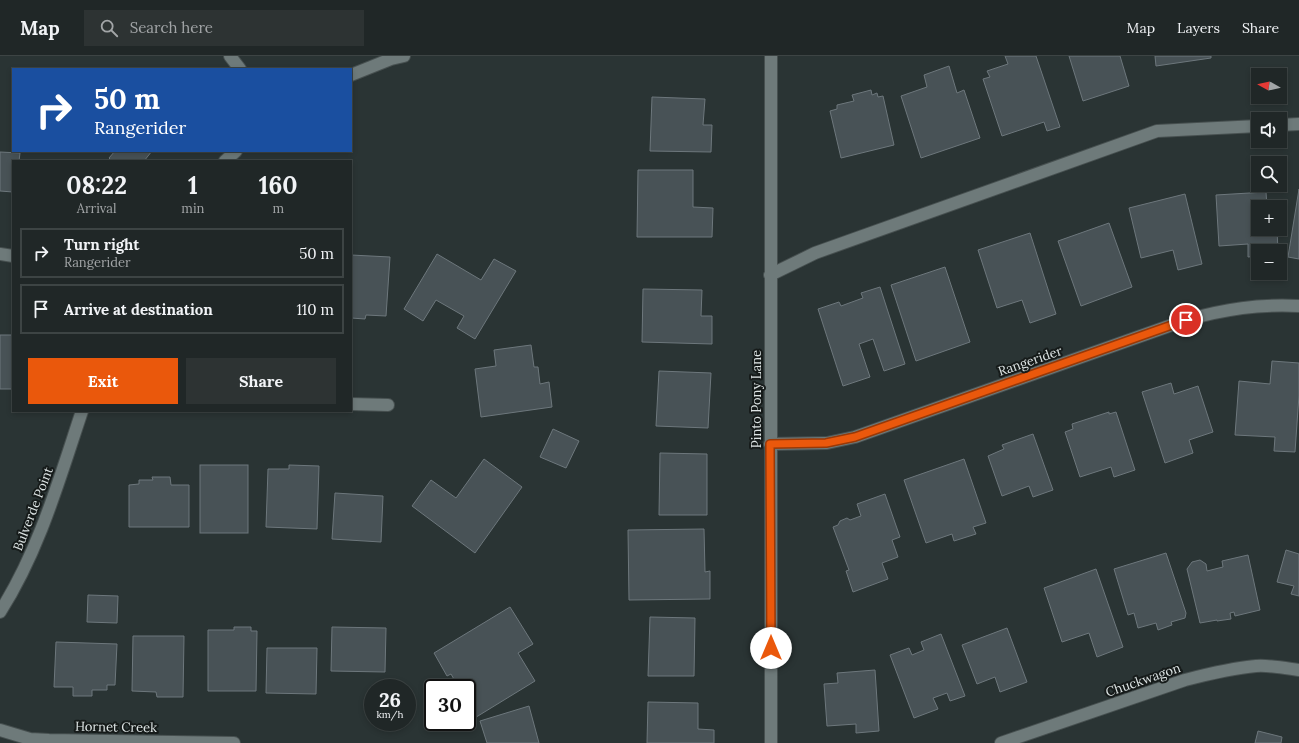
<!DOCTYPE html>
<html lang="en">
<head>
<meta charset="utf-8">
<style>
	body { margin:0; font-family:Lora,serif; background:#2d3333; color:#f1f3f6; height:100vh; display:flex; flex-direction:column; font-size:15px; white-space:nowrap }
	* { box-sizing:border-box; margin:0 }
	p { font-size:13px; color:#a2a5a7 }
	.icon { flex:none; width:22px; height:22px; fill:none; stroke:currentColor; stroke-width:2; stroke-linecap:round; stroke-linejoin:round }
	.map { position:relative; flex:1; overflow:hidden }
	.panel { position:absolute; left:12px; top:104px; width:340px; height:252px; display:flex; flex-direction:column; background:#202727; border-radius:0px; box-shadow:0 2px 6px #0003,0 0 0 1px #3d4444 }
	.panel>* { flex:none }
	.hud { position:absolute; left:12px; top:12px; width:340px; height:84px; border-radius:0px; box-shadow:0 2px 6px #0003,0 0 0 1px #3d4444; background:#1a4fa0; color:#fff; overflow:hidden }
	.needle { width:26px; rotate:278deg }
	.buttons { position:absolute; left:1251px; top:12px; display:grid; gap:8px }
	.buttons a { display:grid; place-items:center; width:36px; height:36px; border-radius:0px; background:#202727; box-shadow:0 2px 6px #0003,0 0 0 1px #3d4444; font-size:20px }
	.speed { position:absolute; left:364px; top:623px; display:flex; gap:8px; font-size:20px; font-weight:700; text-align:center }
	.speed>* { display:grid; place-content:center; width:52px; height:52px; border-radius:50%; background:#202727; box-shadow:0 2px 6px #0003,0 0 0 1px #3d4444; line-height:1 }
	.speed small { font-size:10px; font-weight:400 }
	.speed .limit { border:2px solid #111; border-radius:6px; background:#fff; color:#111 }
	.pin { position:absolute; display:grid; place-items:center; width:34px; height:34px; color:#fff; margin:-17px; border:2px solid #fff; border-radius:50%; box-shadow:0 1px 4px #0007 }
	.me { position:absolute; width:44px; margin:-22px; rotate:0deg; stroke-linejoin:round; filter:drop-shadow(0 0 3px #0008) }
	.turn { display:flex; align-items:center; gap:14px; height:84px; padding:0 16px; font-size:18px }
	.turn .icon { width:52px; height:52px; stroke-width:2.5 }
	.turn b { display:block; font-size:28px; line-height:34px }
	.eta { display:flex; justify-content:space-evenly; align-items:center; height:68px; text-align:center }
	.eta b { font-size:24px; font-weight:800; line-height:28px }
	.action { display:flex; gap:8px; margin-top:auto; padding:8px 16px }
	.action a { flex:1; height:46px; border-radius:0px; background:#ea580c; color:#fff; font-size:16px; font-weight:800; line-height:46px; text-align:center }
	.action a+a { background:#2d3333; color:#f1f3f6 }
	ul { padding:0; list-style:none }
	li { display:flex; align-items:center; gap:12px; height:50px; margin:0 8px 6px; padding:0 8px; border:2px solid #3d4444; border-radius:0px }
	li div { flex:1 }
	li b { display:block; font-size:15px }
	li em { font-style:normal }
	header { display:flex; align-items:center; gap:24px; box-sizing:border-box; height:56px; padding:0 20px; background:#202727; border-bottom:1px solid #3d4444 }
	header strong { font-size:19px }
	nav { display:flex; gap:22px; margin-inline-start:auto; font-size:14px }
	.search { width:280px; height:36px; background:#2d3333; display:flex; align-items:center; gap:10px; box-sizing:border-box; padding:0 14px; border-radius:0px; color:#a2a5a7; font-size:15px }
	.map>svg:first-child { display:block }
	.building { fill:#485256; stroke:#6d777c }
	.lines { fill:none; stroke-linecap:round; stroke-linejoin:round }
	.lane-casing { stroke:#475050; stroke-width:14 }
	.street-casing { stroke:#475050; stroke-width:14 }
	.lane { stroke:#6e7a7a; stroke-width:12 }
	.street { stroke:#6e7a7a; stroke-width:12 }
	.route-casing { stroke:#983908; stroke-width:10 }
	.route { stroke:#ea580c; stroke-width:7 }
	.labels { text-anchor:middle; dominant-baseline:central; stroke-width:4; stroke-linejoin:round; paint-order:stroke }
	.street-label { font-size:13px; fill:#dee5e5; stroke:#161b1a }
</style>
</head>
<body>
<header>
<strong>Map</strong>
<div class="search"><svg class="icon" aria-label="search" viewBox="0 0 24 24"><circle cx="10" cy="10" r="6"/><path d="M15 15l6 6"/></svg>Search here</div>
<nav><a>Map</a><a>Layers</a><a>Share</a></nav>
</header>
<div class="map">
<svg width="1299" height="687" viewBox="0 0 1299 687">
	<rect width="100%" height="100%" fill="#2a3434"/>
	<g class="building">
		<polygon points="1005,0 1036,0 1060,71 1047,75 1044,66 1002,80 983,23 990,21 987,15 1008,8"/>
		<polygon points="1069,0 1120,0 1129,30 1083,45"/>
		<polygon points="1155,0 1211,0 1211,2 1156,10"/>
		<polygon points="949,10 957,37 964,34 980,82 921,102 901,40 927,31 924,19"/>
		<polygon points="871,34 872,39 877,37 878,41 883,40 894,89 841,102 830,55 837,53 837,49 854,45 852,39"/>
		<polygon points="652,41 705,43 703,69 712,69 711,96 650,95"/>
		<polygon points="115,95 152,95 144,105 112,105 109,102"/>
		<polygon points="0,96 20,97 19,105 13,105 13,136 0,135"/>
		<polygon points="638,114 693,114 693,151 713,152 712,181 637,181"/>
		<polygon points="1299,133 1299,203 1288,201"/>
		<polygon points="1266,136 1267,151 1258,151 1258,173 1277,173 1278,195 1258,195 1258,200 1248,201 1248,188 1219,190 1216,139"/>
		<polygon points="1185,138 1202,208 1178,214 1173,194 1141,202 1129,152"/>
		<polygon points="1109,167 1132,231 1081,250 1058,185"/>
		<polygon points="1030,177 1056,258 1030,267 1022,244 997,252 978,194"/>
		<polygon points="437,198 481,224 494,203 516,215 475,283 457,272 464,260 436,244 423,265 404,253"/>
		<polygon points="351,199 390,201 386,260 366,259 365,263 351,262"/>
		<polygon points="945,211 970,286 916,305 891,229"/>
		<polygon points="880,231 905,308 884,315 873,283 859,288 870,321 843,330 818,253 839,246 841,250 863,242 861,237"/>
		<polygon points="643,233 702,234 701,260 712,260 712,288 642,286"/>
		<rect x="0" y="279" width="13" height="54"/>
		<polygon points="531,289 534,311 538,311 540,328 549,326 552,351 481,361 475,313 496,310 494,294"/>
		<polygon points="1272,305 1299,307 1299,339 1295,396 1274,395 1275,381 1235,379 1239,325 1270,328"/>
		<polygon points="659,315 711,317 708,372 656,370"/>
		<polygon points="1171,327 1174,338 1198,330 1213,376 1189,384 1193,397 1165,407 1142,336"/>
		<polygon points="1109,356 1109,358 1116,356 1135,414 1114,421 1111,411 1080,421 1065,376 1073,373 1072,368"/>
		<polygon points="553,373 579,385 566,412 540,401"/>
		<polygon points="1033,378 1053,434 1033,441 1029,430 1002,440 988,400 1004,393 1002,389"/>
		<polygon points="660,397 707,398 707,459 659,459"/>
		<polygon points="484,403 522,431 475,497 412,450 431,424 456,442"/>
		<polygon points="964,403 986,467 973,471 976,478 954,485 952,478 926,487 904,424"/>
		<rect x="200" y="409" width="48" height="68"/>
		<polygon points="289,409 319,410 317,473 266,471 268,413 289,413"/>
		<polygon points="152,421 170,421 171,429 189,429 189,471 129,471 129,429 139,428 139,424 153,424"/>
		<polygon points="335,437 383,440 381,486 332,483"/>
		<polygon points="885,438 900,481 892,484 898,501 882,507 888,523 853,536 846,515 849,514 833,471 838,469 840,465 847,462 850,464 861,460 857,448"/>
		<polygon points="704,473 705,516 710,515 710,543 629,544 628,474"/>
		<polygon points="1286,494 1299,498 1299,540 1291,538 1294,530 1277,526"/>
		<polygon points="1166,497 1186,557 1185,562 1171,566 1172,569 1158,574 1156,567 1138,572 1134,557 1128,559 1114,513"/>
		<polygon points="1248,499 1260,554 1235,560 1234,556 1230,557 1231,563 1217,565 1217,564 1200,567 1187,513 1192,506 1200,504 1206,508 1207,515 1223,511 1222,505"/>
		<polygon points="1096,513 1123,591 1097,601 1089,577 1062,586 1044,532"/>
		<polygon points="88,539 118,540 117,567 87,566"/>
		<polygon points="510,551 533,588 518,597 535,625 473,663 467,653 467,632 459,632 451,618 447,620 434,597"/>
		<polygon points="650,561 695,562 694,620 648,620"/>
		<polygon points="234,571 251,571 251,575 257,575 256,635 208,635 208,574 234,574"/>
		<polygon points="332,571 386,572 385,616 331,615"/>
		<polygon points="1007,572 1027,626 1000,636 995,621 977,628 962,589"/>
		<polygon points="941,578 965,640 950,645 947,637 933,642 938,653 914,662 890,599 909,592 912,599 924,594 921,586"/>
		<polygon points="133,580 184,580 183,641 157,641 156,636 132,635"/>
		<polygon points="56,586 117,588 115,629 107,629 107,634 92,634 92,640 73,640 73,631 54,631"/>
		<polygon points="267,592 317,592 316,638 266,637"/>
		<polygon points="875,614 879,675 856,677 856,668 827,670 824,628 838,627 837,617"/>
		<polygon points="648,646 698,647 698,673 714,674 714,687 647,687"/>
		<polygon points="529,650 539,687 487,687 480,665"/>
		<polygon points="1258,675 1282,681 1281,687 1255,687"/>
	</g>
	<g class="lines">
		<defs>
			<g id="lane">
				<polyline points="1280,69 1299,68"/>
				<polyline points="770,219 815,197 1157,75 1258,70"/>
			</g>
			<g id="street">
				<polyline points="230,0 240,13"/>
				<polyline points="771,0 771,687"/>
				<polyline points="351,19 391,3 404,0"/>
				<polyline points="225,105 236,95"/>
				<polyline points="0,198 13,200"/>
				<polyline points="351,348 388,349"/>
				<path d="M770 388 827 387 855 381 1186 264C1226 253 1258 248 1299 250"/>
				<path d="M0 556C39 495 59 424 82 355"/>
				<polyline points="0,674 30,683 49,684 234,687"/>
				<path d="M1001 687 1185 624C1208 618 1232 612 1256 610 1270 609 1285 612 1299 614"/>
			</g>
		</defs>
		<use href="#lane" class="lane-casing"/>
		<use href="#street" class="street-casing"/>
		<use href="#lane" class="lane"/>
		<use href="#street" class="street"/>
	</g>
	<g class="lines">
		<defs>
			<polyline id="route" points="771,592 770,388 826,387 855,381 1186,264"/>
		</defs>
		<use href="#route" class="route-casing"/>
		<use href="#route" class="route"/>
	</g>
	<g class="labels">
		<g class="street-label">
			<text transform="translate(1030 305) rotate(-19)">Rangerider</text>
			<text transform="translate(756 343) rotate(-90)">Pinto Pony Lane</text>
			<text transform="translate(33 453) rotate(-69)">Bulverde Point</text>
			<text transform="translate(1143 624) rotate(-19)">Chuckwagon</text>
			<text transform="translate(116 671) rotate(1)">Hornet Creek</text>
		</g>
	</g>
</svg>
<div class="buttons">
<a><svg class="needle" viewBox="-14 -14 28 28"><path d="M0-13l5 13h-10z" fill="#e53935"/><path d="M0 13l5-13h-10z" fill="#a2a5a7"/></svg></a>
<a><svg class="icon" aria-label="sound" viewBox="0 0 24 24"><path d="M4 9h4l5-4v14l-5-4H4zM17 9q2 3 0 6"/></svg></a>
<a><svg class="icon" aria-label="search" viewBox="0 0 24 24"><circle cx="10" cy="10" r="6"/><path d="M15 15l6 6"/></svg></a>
<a>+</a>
<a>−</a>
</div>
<div class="speed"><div>26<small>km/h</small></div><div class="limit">30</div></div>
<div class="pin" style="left:1186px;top:264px;background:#d93025"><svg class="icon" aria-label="arrive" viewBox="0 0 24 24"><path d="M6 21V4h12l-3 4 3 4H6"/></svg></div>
<svg class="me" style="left:771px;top:592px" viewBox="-20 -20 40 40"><circle r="19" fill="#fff"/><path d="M0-13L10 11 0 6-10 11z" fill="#ea580c"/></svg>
<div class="hud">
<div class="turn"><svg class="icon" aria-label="right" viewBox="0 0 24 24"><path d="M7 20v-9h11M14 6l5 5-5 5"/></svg><div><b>50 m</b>Rangerider</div></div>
</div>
<section class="panel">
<div class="eta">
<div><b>08:22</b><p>Arrival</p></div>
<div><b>1</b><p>min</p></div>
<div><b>160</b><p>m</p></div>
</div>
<ul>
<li><svg class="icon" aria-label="right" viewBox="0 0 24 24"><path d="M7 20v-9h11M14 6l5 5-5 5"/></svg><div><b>Turn right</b><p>Rangerider</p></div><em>50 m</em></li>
<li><svg class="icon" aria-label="arrive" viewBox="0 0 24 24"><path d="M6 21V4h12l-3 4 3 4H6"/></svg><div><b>Arrive at destination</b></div><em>110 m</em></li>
</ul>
<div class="action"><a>Exit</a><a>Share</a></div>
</section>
</div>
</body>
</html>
